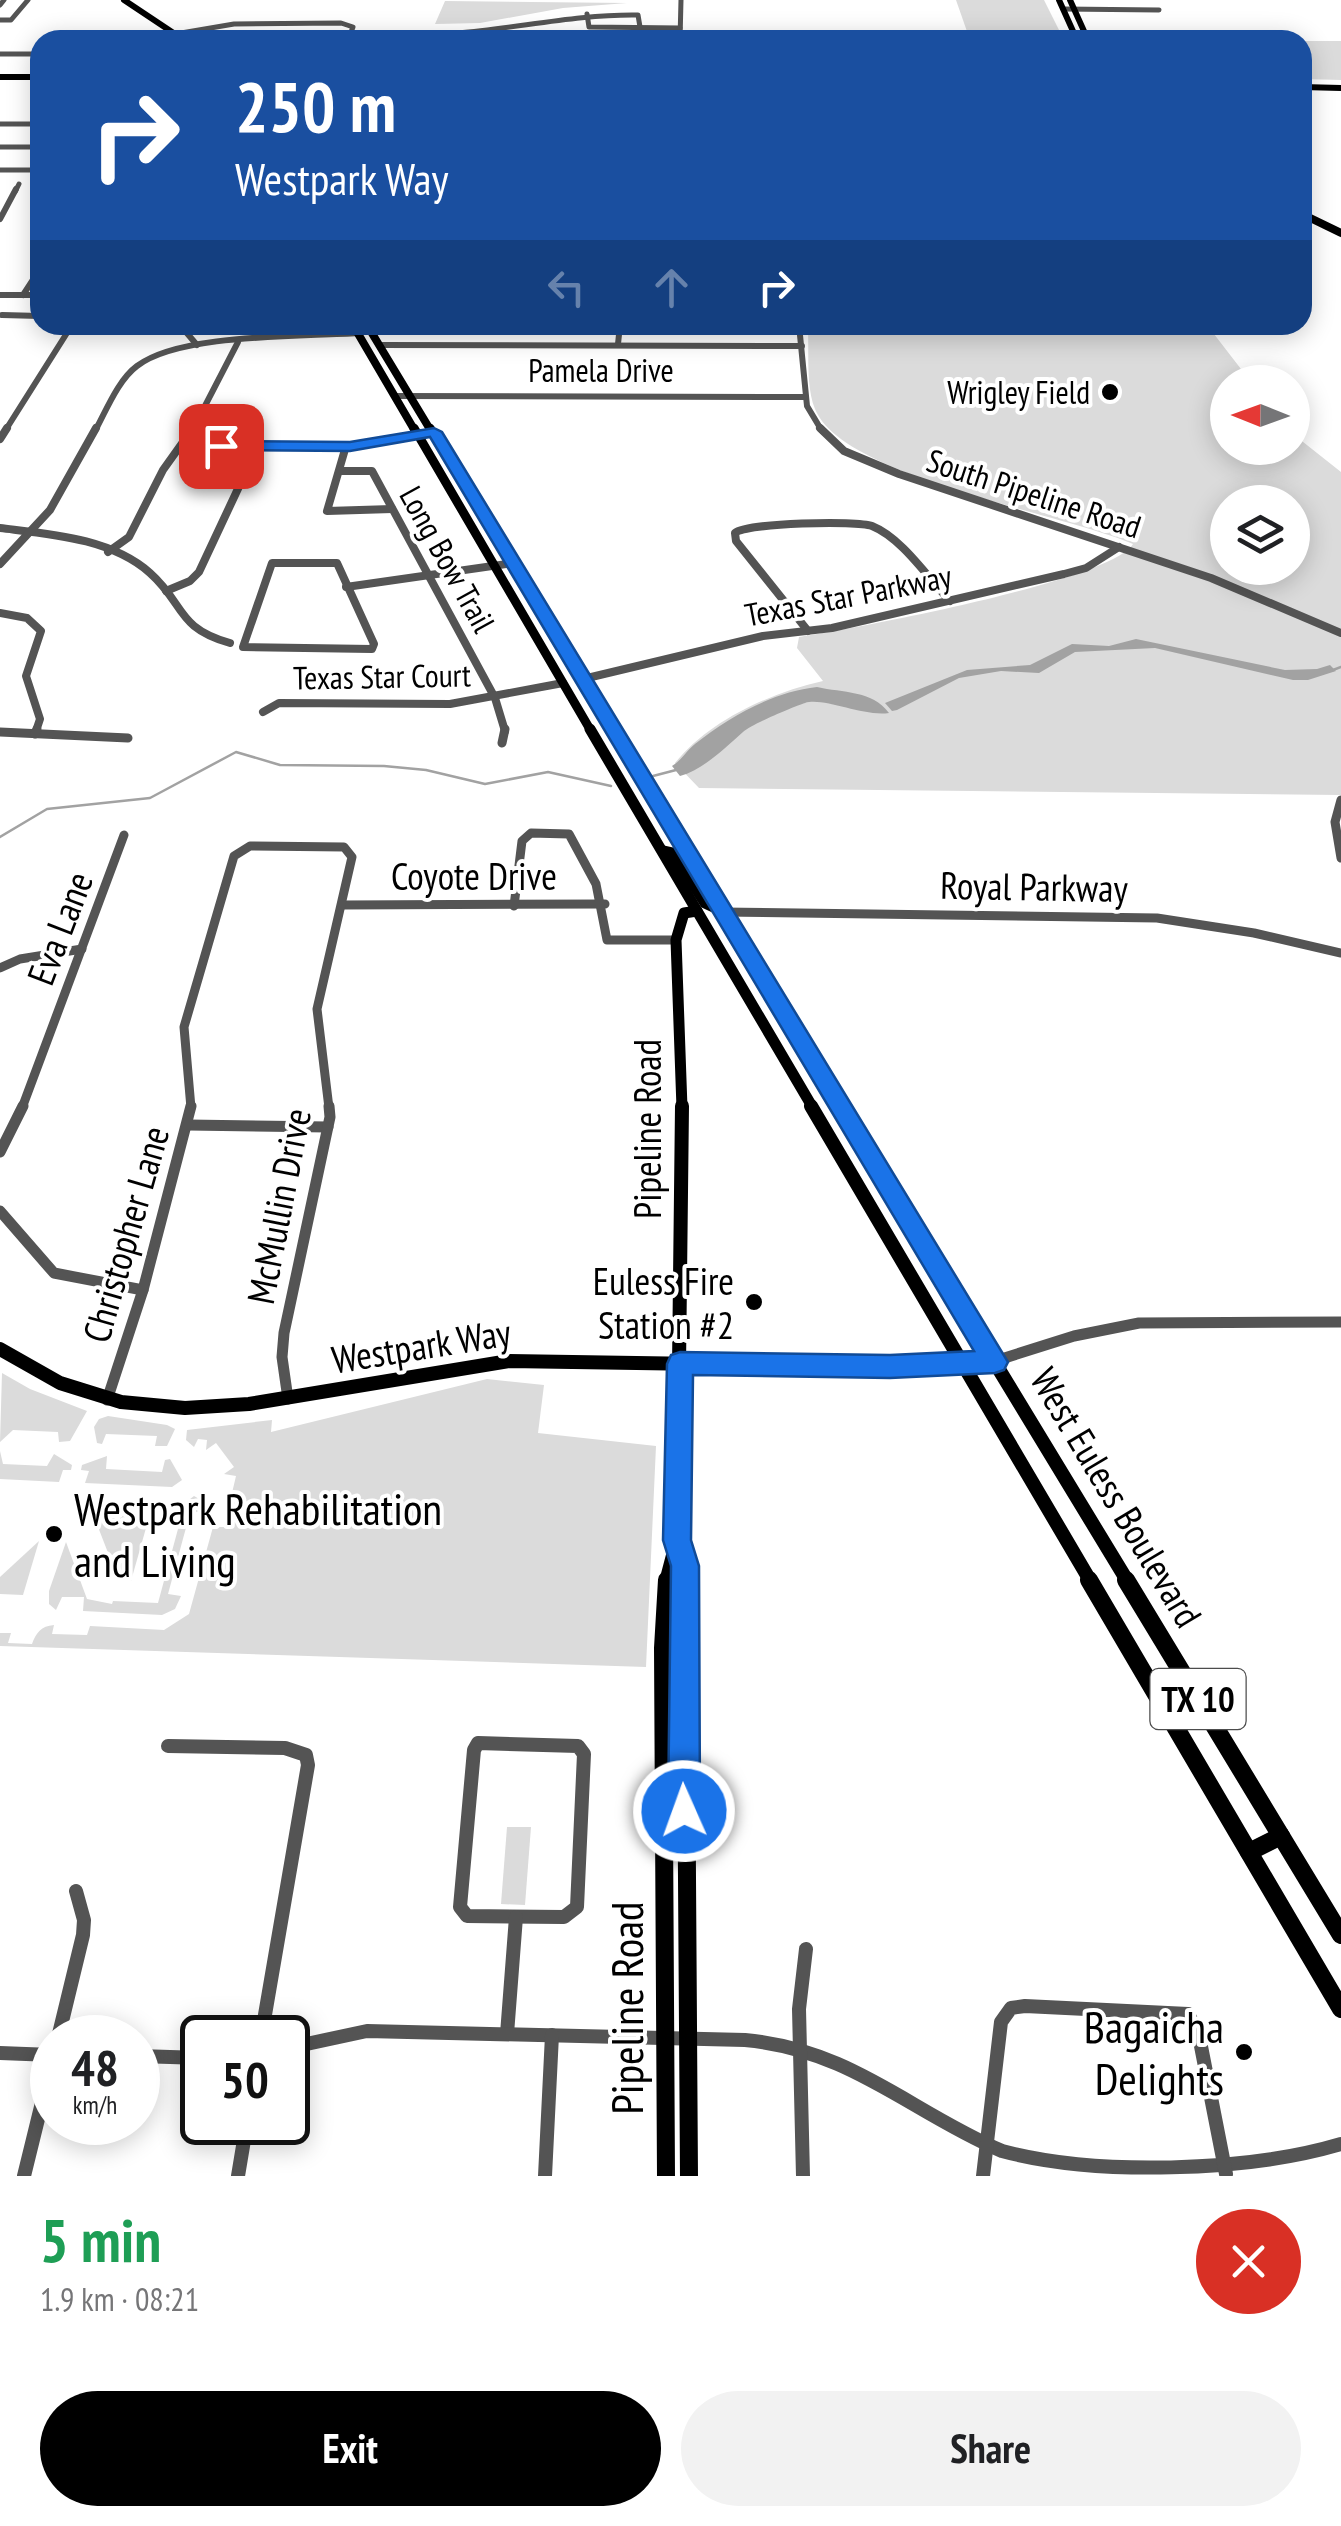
<!DOCTYPE html>
<html lang="en">
<head>
<meta charset="utf-8">
<style>
	body { margin:0; font-family:"PT Sans Narrow",sans-serif; background:#f2f2f2; color:#202124; height:100vh; display:flex; flex-direction:column; font-size:38px; white-space:nowrap }
	* { box-sizing:border-box; margin:0 }
	p { font-size:32px; color:#757577 }
	.icon { flex:none; width:55px; height:55px; fill:none; stroke:currentColor; stroke-width:2; stroke-linecap:round; stroke-linejoin:round }
	.map { position:relative; height:2176px; overflow:hidden }
	.sheet { display:flex; flex-direction:column; background:#fff; flex:1 }
	.sheet>* { flex:none }
	.guide { position:absolute; left:30px; top:30px; width:1282px; height:305px; border-radius:30px; box-shadow:0 5px 25px #0003; background:#1a4fa0; color:#fff; overflow:hidden }
	.needle { width:65px; rotate:271deg }
	.controls { position:absolute; left:1210px; top:365px; display:grid; gap:20px }
	.controls a { display:grid; place-items:center; width:100px; height:100px; border-radius:50%; background:#fff; box-shadow:0 5px 25px #0003; font-size:50px }
	.speed { position:absolute; left:30px; top:2015px; display:flex; gap:20px; font-size:50px; font-weight:700; text-align:center }
	.speed>* { display:grid; place-content:center; width:130px; height:130px; border-radius:50%; background:#fff; box-shadow:0 5px 25px #0003; line-height:1 }
	.speed small { font-size:25px; font-weight:400 }
	.speed .limit { border:5px solid #111; border-radius:15px; background:#fff; color:#111 }
	.pin { position:absolute; display:grid; place-items:center; width:85px; height:85px; color:#fff; margin:-42px; border-radius:20px; box-shadow:0 5px 15px #0006 }
	.me { position:absolute; width:110px; margin:-55px; rotate:358deg; stroke-linejoin:round; filter:drop-shadow(0 0 8px #0008) }
	.turn { display:flex; align-items:center; gap:35px; height:210px; padding:0 40px; font-size:45px }
	.turn .icon { width:130px; height:130px; stroke-width:2.5 }
	.turn b { display:block; font-size:70px; line-height:85px }
	.lanes { display:flex; align-items:center; height:95px; padding:0 40px; background:#0003; justify-content:center; gap:50px; direction:ltr }
	.lanes .off { opacity:.35 }
	.round { display:grid; place-items:center; flex:none; width:105px; height:105px; border-radius:52px; background:#f2f2f2 }
	.headline { display:flex; align-items:center; justify-content:space-between; height:170px; padding:0 40px }
	h1 { font-size:60px; font-weight:600; line-height:75px; color:#1e9e55 }
	.cta { display:flex; gap:20px; margin-top:auto; padding:20px 40px }
	.cta a { flex:1; height:115px; border-radius:60px; background:#000; color:#fff; font-size:40px; font-weight:600; line-height:115px; text-align:center }
	.cta a+a { background:#f2f2f2; color:#202124 }
	.map>svg:first-child { display:block }
	.green { fill:#dbdbdb; fill-rule:evenodd }
	.water { fill:#a2a2a2 }
	.lines { fill:none; stroke-linecap:round; stroke-linejoin:round }
	.stream { stroke:#a2a2a2; stroke-width:2.5 }
	.minor-far5 { stroke:#545454; stroke-width:5 }
	.minor-far4 { stroke:#545454; stroke-width:6 }
	.minor-far3 { stroke:#545454; stroke-width:8 }
	.minor-far2 { stroke:#545454; stroke-width:9 }
	.minor-far1 { stroke:#545454; stroke-width:11 }
	.minor { stroke:#545454; stroke-width:14 }
	.major-far5 { stroke:#000; stroke-width:6 }
	.major-far4 { stroke:#000; stroke-width:8 }
	.major-far3 { stroke:#000; stroke-width:9 }
	.major-far2 { stroke:#000; stroke-width:11 }
	.major-far1 { stroke:#000; stroke-width:14 }
	.major { stroke:#000; stroke-width:18 }
	.route { fill:#1a73e8; stroke:#114b97; stroke-width:2.5 }
	.poi-dot { fill:#000; stroke:#fff; stroke-width:4 }
	.labels { text-anchor:middle; dominant-baseline:central; stroke-width:8; stroke-linejoin:round; paint-order:stroke }
	.far-street-label { font-size:32px; fill:#000; stroke:#fff }
	.far-poi-label { font-size:32px; fill:#000; stroke:#fff; text-anchor:end }
	.shield { fill:#fff; stroke:#4c4c4c; stroke-width:2.5 }
	.shield-label { font-size:35px; font-weight:bold; fill:#000 }
	.street-label { font-size:38px; fill:#000; stroke:#fff }
	.poi-label { font-size:38px; fill:#000; stroke:#fff; text-anchor:end }
	.near-poi-label { font-size:45px; fill:#000; stroke:#fff; text-anchor:start }
	.near-street-label { font-size:45px; fill:#000; stroke:#fff }
</style>
</head>
<body>
<div class="map">
<svg width="1341" height="2176" viewBox="0 0 1341 2176">
	<rect width="100%" height="100%" fill="#fff"/>
	<g class="green">
		<polygon points="956,0 1044,0 1064,40 970,40"/>
		<polygon points="445,1 627,3 563,8 480,23 435,24"/>
		<polygon points="1302,41 1341,41 1341,80 1303,79"/>
		<path d="M803 325H1207L1251 382H1228V448H1292L1293 434 1341 472V795L699 788 675 763C710 720 770 693 823 681L797 648 799 637C853 629 1111 581 1133 544 1064 514 842 477 815 409 806 387 809 355 808 332ZM1228 502H1292V568H1228Z"/>
		<polygon points="2,1373 30,1389 87,1411 70,1441 59,1442 58,1432 13,1430 0,1442"/>
		<path d="M487 1379 544 1385 538 1433 656 1446 646 1667 0 1646V1633H11L8 1643 32 1644C36 1633 41 1626 54 1625L52 1634 87 1635 90 1626 164 1630 189 1614 213 1527H224L236 1476 224 1474 234 1467 216 1443 206 1450 207 1440 198 1439 194 1447 186 1440 187 1430 272 1420 271 1432Z"/>
		<polygon points="108,1416 167,1425 175,1429 167,1446 155,1446 157,1436 106,1434 102,1444 97,1443 94,1427 99,1419"/>
		<polygon points="0,1451 3,1464 47,1466 54,1454 72,1465 71,1470 63,1470 59,1482 0,1479"/>
		<polygon points="107,1456 106,1469 162,1472 165,1460 170,1459 182,1480 172,1487 85,1483 89,1471 81,1470 82,1465"/>
		<polygon points="194,1496 201,1500 204,1511 190,1513 168,1594 181,1596 175,1609 162,1615 83,1611 84,1597 62,1597 56,1610 49,1604 49,1591 66,1542 87,1599 112,1604 113,1601 158,1603 185,1503"/>
		<polygon points="93,1514 145,1516 142,1527 146,1528 131,1581 130,1577 117,1576"/>
		<polygon points="39,1541 23,1595 0,1594 0,1577"/>
		<polygon points="507,1827 531,1827 525,1905 501,1904"/>
	</g>
	<g class="water">
		<polygon points="1136,639 1285,670 1317,669 1330,665 1336,671 1308,680 1293,680 1155,648 1075,652 1039,673 1001,671 959,678 897,710 892,711 885,703 967,670 1030,665 1072,644 1109,646"/>
		<path d="M817 687C843 693 872 690 889 713 863 717 824 697 805 703 793 707 752 724 743 732 726 747 703 770 680 776L672 766C682 760 686 751 695 744 730 716 773 692 817 687Z"/>
	</g>
	<g class="lines">
		<g class="stream">
			<polyline points="1333,670 1341,667"/>
			<polyline points="653,776 676,770"/>
			<polyline points="0,837 47,809 150,798 236,752 280,765 384,766 426,770 485,784 548,772 611,786"/>
		</g>
		<g class="minor-far5">
			<polyline points="0,5 4,0"/>
			<polyline points="1063,9 1159,10"/>
			<polyline points="587,14 589,27 680,28"/>
			<polyline points="0,20 11,20 28,0"/>
			<polyline points="140,40 234,24 341,23 353,27 348,40"/>
			<path d="M456 40 458 33C519 28 577 14 638 15L640 27"/>
			<polyline points="680,40 681,0"/>
			<polyline points="0,54 40,54"/>
			<polyline points="0,124 40,124"/>
			<polyline points="0,147 40,147"/>
			<polyline points="0,170 31,170 40,159"/>
			<polyline points="15,192 19,184"/>
		</g>
		<g class="minor-far4">
			<polyline points="0,219 16,189"/>
			<polyline points="0,295 40,295"/>
			<polyline points="23,295 40,269"/>
			<polyline points="2,315 40,316"/>
			<polyline points="180,325 197,345"/>
			<polyline points="799,325 807,406 822,431"/>
			<polyline points="618,344 620,325"/>
			<polyline points="380,345 802,346"/>
			<polyline points="396,396 805,397"/>
			<polyline points="5,431 72,325"/>
			<path d="M95 431C106 411 118 380 137 366 180 333 302 337 358 333"/>
			<polyline points="192,431 238,342"/>
		</g>
		<g class="minor-far3">
			<polyline points="820,428 844,451 899,474 1211,578 1341,633"/>
			<polyline points="0,439 7,428"/>
			<polyline points="184,445 350,446 434,432"/>
			<polyline points="346,446 327,511 392,509"/>
			<polyline points="340,471 372,471 495,698 505,731"/>
			<path d="M0 528C49 534 111 538 150 573 185 604 176 628 230 643"/>
			<polyline points="108,552 129,537 163,470 193,428"/>
			<polygon points="272,563 337,563 374,644 372,649 243,647"/>
			<polyline points="0,564 50,510 96,428"/>
			<polyline points="346,587 513,563"/>
			<polyline points="166,591 190,581 199,572 258,446"/>
			<polyline points="0,613 27,618 41,631 26,676 40,719 36,731"/>
			<path d="M808 631 736 541 735 533C746 523 857 520 872 526 902 538 928 578 950 601"/>
			<polyline points="583,679 763,636 832,628 1064,574 1086,568 1119,547"/>
			<polyline points="263,712 279,703 450,704 563,683"/>
		</g>
		<g class="minor-far2">
			<polyline points="0,732 128,738"/>
			<polyline points="35,734 37,729"/>
			<polyline points="502,743 505,729"/>
			<polyline points="1341,800 1335,822 1341,858"/>
			<polyline points="342,905 605,904"/>
			<polyline points="514,906 522,841 531,833 569,834 596,884 607,940 676,940"/>
			<polyline points="722,912 1157,918 1254,933 1341,953"/>
			<polyline points="0,968 20,959 82,949"/>
			<polyline points="22,1108 124,835"/>
			<polyline points="191,1108 184,1027 234,856 250,846 344,847 352,857 317,1009 329,1108"/>
		</g>
		<g class="minor-far1">
			<polyline points="188,1125 328,1127"/>
			<polyline points="0,1152 23,1106"/>
			<polyline points="0,1211 54,1273 143,1290"/>
			<polyline points="995,1361 1074,1336 1139,1323 1341,1322"/>
			<polyline points="288,1399 282,1357 284,1333 330,1117 329,1106"/>
			<polyline points="107,1400 143,1290 191,1106"/>
		</g>
		<g class="minor">
			<polygon points="478,1743 578,1746 584,1754 577,1907 564,1917 467,1916 460,1907 474,1750"/>
			<polyline points="168,1746 285,1748 306,1755 308,1765 261,2038"/>
			<polyline points="507,2034 516,1917"/>
			<polyline points="58,2038 83,1935 84,1920 76,1891"/>
			<path d="M288 2048 367 2031 745 2040C852 2050 909 2111 1002 2151 1095 2176 1247 2172 1341 2144"/>
			<polyline points="0,2053 52,2055"/>
			<polyline points="138,2056 202,2058"/>
			<polyline points="24,2176 52,2062"/>
			<polyline points="238,2176 247,2122"/>
			<polyline points="545,2176 552,2035"/>
			<polyline points="803,2176 799,2009 806,1949"/>
			<polyline points="983,2176 1001,2022 1011,2008 1025,2006 1188,2014 1199,2036 1226,2174"/>
		</g>
		<g class="major-far5">
			<polyline points="124,0 184,40"/>
			<polyline points="1059,0 1077,40"/>
			<polyline points="1070,0 1088,40"/>
			<polyline points="0,77 40,77"/>
			<polyline points="1302,87 1341,88"/>
		</g>
		<g class="major-far4">
			<polyline points="1302,214 1341,233"/>
			<polyline points="353,325 415,431"/>
			<polyline points="367,325 431,431"/>
		</g>
		<g class="major-far3">
			<polyline points="414,428 591,731"/>
			<polyline points="430,428 613,731"/>
		</g>
		<g class="major-far2">
			<polyline points="590,729 813,1108"/>
			<polyline points="611,729 841,1108"/>
			<polyline points="664,851 673,853 705,903 720,910"/>
			<polyline points="682,1108 676,940 684,913 697,911"/>
		</g>
		<g class="major-far1">
			<polyline points="682,1106 677,1540 685,1566 685,1582"/>
			<polyline points="811,1106 1091,1582"/>
			<polyline points="839,1106 1128,1582"/>
			<polyline points="0,1349 60,1383 121,1402 185,1408 249,1404 509,1361 890,1367 995,1361"/>
			<polyline points="666,1582 677,1540"/>
		</g>
		<g class="major">
			<polyline points="685,1580 689,2176"/>
			<polyline points="1089,1580 1341,2009"/>
			<polyline points="1126,1580 1341,1935"/>
			<polyline points="1249,1852 1281,1836"/>
			<polyline points="666,2176 663,1648 667,1580"/>
		</g>
	</g>
	<polygon class="route" points="434,428 442,432 1008,1362 1004,1370 995,1373 890,1378 693,1375 691,1540 699,1566 700,1811 695,1822 684,1827 673,1822 668,1811 671,1566 663,1540 667,1364 671,1355 680,1352 890,1355 974,1351 430,437 350,451 221,450 214,446 221,441 350,442"/>
	<g class="poi-dot">
		<circle cx="1110" cy="392" r="10"/>
		<circle cx="754" cy="1302" r="10"/>
		<circle cx="54" cy="1534" r="10"/>
		<circle cx="1244" cy="2052" r="10"/>
	</g>
	<g class="labels">
		<g class="far-street-label">
			<text x="601" y="370">Pamela Drive</text>
			<text transform="translate(1034 493) rotate(18)">South Pipeline Road</text>
			<text transform="translate(448 559) rotate(61)">Long Bow Trail</text>
			<text transform="translate(848 595) rotate(-11)">Texas Star Parkway</text>
			<text transform="translate(382 676) rotate(-1)">Texas Star Court</text>
		</g>
		<g class="far-poi-label">
			<text x="1090" y="392">Wrigley Field</text>
		</g>
		<rect class="shield" x="1150.5" y="1669" width="95" height="60" rx="8"/>
		<g class="shield-label">
			<text x="1198" y="1699">TX 10</text>
		</g>
		<g class="street-label">
			<text x="474" y="875">Coyote Drive</text>
			<text transform="translate(1034 886) rotate(1)">Royal Parkway</text>
			<text transform="translate(59 928) rotate(-69)">Eva Lane</text>
			<text transform="translate(646 1129) rotate(-90)">Pipeline Road</text>
			<text transform="translate(278 1206) rotate(-79)">McMullin Drive</text>
			<text transform="translate(125 1234) rotate(-74)">Christopher Lane</text>
			<text transform="translate(421 1345) rotate(-9)">Westpark Way</text>
			<text transform="translate(1117 1497) rotate(59)">West Euless Boulevard</text>
		</g>
		<g class="poi-label">
			<text x="734" y="1280">Euless Fire<tspan x="734" dy="44">Station #2</tspan></text>
		</g>
		<g class="near-poi-label">
			<text x="74" y="1508">Westpark Rehabilitation<tspan x="74" dy="52">and Living</tspan></text>
			<text x="1224" y="2026" text-anchor="end">Bagaicha<tspan x="1224" dy="52">Delights</tspan></text>
		</g>
		<g class="near-street-label">
			<text transform="translate(626 2008) rotate(-90)">Pipeline Road</text>
		</g>
	</g>
</svg>
<div class="controls">
<a><svg class="needle" viewBox="-14 -14 28 28"><path d="M0-13l5 13h-10z" fill="#e53935"/><path d="M0 13l5-13h-10z" fill="#757577"/></svg></a>
<a><svg class="icon" aria-label="layers" viewBox="0 0 24 24"><path d="M12 4l9 5-9 5-9-5zM3 14l9 5 9-5"/></svg></a>
</div>
<div class="speed"><div>48<small>km/h</small></div><div class="limit">50</div></div>
<div class="pin" style="left:221px;top:446px;background:#d93025"><svg class="icon" aria-label="arrive" viewBox="0 0 24 24"><path d="M6 21V4h12l-3 4 3 4H6"/></svg></div>
<svg class="me" style="left:684px;top:1811px" viewBox="-20 -20 40 40"><circle r="17" fill="#1a73e8" stroke="#fff" stroke-width="3"/><path d="M0-11L8 9 0 5-8 9z" fill="#fff"/></svg>
<div class="guide">
<div class="turn"><svg class="icon" aria-label="right" viewBox="0 0 24 24"><path d="M7 20v-9h11M14 6l5 5-5 5"/></svg><div><b>250 m</b>Westpark Way</div></div>
<div class="lanes"><svg class="icon off" aria-label="left" viewBox="0 0 24 24"><path d="M17 20v-9H6M10 6l-5 5 5 5"/></svg><svg class="icon off" aria-label="ahead" viewBox="0 0 24 24"><path d="M12 20V5M6 11l6-6 6 6"/></svg><svg class="icon" aria-label="right" viewBox="0 0 24 24"><path d="M7 20v-9h11M14 6l5 5-5 5"/></svg></div>
</div>
</div>
<section class="sheet">
<div class="headline"><div><h1>5 min</h1><p>1.9 km · 08:21</p></div><a class="round" style="background:#d93025;color:#fff"><svg class="icon" aria-label="close" viewBox="0 0 24 24"><path d="M6 6l12 12M18 6L6 18"/></svg></a></div>
<div class="cta"><a>Exit</a><a>Share</a></div>
</section>
</body>
</html>
